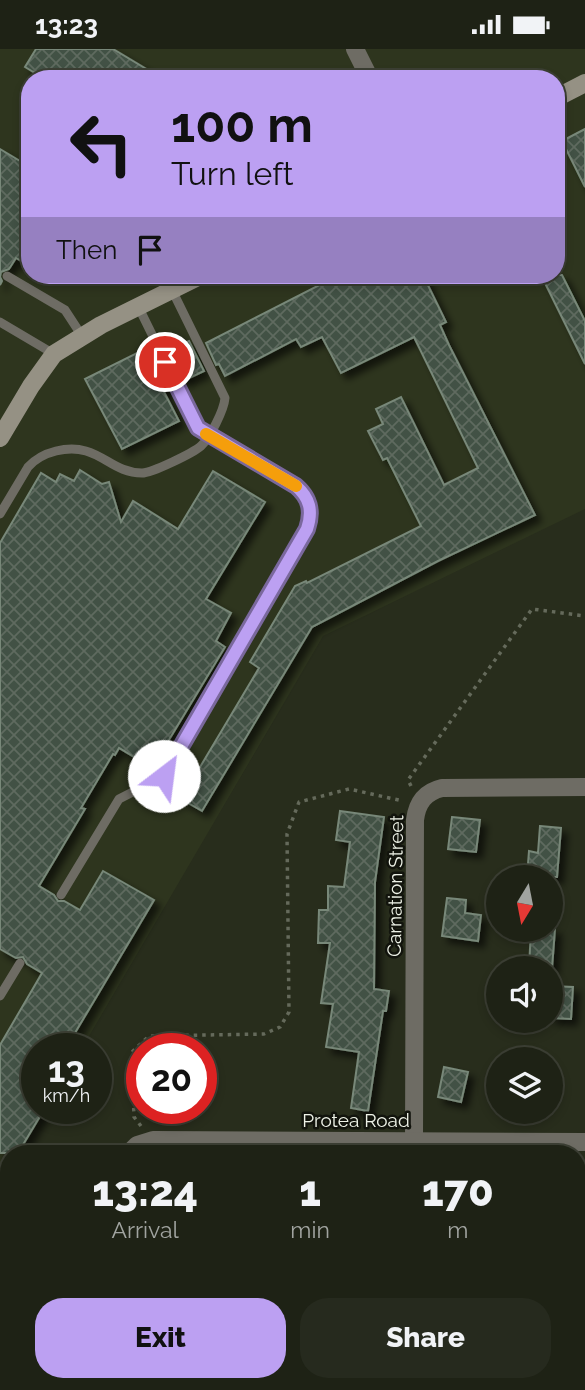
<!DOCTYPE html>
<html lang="en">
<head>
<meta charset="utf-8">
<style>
	body { margin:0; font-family:Raleway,sans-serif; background:#262a1e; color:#f1f3f6; height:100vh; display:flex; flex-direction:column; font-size:26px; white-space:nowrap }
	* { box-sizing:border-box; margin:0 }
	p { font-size:23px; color:#a1a4a0 }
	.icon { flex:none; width:38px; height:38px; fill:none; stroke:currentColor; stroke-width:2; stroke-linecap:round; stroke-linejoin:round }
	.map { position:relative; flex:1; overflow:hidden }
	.details { position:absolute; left:0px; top:1096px; width:586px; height:247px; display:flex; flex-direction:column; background:#1e2215; border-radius:28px 28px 0 0; box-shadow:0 4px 10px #0003,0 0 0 2px #3c3f34 }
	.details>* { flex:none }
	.hud { position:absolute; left:21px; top:21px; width:544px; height:214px; border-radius:28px; box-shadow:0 4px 10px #0003,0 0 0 2px #3c3f34; background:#bca0f2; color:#111; overflow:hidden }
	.needle { width:46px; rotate:190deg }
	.buttons { position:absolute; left:486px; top:816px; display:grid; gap:14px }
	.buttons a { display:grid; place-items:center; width:77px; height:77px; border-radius:50%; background:#1e2215; box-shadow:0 4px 10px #0003,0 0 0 2px #3c3f34; font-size:35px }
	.speed { position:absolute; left:21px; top:984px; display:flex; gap:14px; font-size:35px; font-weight:700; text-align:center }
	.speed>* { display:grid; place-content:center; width:91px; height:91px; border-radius:50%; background:#1e2215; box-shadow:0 4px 10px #0003,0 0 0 2px #3c3f34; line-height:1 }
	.speed small { font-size:18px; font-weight:400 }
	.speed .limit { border:10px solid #d22; background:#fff; color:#111 }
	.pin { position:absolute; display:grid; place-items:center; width:60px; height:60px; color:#fff; margin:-30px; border:4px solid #fff; border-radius:50%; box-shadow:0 2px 7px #0007 }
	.me { position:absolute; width:77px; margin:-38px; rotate:30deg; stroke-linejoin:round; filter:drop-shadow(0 0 5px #0008) }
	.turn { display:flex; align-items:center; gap:24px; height:147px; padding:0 35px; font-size:32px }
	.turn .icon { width:91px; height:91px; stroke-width:2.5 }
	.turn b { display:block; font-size:49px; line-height:60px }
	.then { display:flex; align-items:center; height:66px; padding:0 35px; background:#0003; gap:14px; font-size:26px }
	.eta { display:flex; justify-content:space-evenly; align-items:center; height:119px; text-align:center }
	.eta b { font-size:42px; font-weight:800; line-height:49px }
	.primary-button { display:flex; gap:14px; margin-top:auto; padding:14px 35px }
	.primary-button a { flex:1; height:80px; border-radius:28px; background:#bca0f2; color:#111; font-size:28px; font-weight:800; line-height:80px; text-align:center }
	.primary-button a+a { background:#262a1e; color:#f1f3f6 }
	.status { display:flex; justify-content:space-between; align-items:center; height:49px; padding:0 35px; background:#1e2215; direction:ltr }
	.status svg { height:19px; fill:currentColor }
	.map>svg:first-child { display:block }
	.built { fill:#2e351e; fill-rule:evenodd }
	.building { fill:url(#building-cross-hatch); stroke:#788879; stroke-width:2; filter:url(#shadow) }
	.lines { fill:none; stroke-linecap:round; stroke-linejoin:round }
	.path { stroke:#656a5b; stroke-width:3.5; stroke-dasharray:3.5 5; stroke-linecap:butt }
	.lane { stroke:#6e6c64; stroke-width:9 }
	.street { stroke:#6e6c64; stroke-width:18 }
	.secondary { stroke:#959184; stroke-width:18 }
	.route-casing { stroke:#7a689d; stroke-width:18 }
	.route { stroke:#bca0f2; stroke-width:12 }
	.slow { stroke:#f59e0b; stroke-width:12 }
	.labels { text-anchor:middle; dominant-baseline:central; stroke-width:5; stroke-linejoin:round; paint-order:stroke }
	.street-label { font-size:19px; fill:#eef2e7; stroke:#12140d }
</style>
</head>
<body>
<div class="status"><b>13:23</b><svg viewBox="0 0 49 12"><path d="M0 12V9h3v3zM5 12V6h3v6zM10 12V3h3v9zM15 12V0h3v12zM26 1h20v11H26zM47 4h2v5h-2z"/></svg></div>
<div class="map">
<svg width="585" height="1341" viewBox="0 0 585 1341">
	<defs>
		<pattern id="building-cross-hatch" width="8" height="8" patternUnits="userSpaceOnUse" patternTransform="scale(1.75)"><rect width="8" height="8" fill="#425144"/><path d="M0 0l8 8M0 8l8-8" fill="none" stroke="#5e6a5f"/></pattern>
		<filter id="shadow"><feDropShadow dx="6" dy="6" stdDeviation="3.5" flood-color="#0009"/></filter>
	</defs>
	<rect width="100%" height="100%" fill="#282d1c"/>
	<path class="built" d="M0 0H585V460L323 587 82 999H37V1059H47L20 1104H9V1123L0 1138ZM30 30H556V226H30Z"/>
	<g class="building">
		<polygon points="36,0 113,0 163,30 45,30 25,18"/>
		<polygon points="585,80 585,138 562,92"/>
		<polygon points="0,100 30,118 30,217 16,209 9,220 1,223 0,228 2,232 0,236"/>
		<polygon points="339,226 423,226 446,273 440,276 449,296 535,466 438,512 312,578 202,762 181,750 259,619 250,613 295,537 306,532 307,534 421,477 387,409 383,411 368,382 383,375 376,360 401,348 444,436 478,419 414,288 341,324 322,288 301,298 296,290 225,327 219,315 216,316 206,294"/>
		<polygon points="541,226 562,226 585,272 585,315"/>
		<polygon points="189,292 204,322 183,332 168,302"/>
		<polygon points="143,301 148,312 155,308 170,338 163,341 179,372 122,400 85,330"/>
		<polygon points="80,421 102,435 109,433 121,473 133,452 178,480 213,422 265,453 206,550 231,564 216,592 225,598 152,719 119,699 115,706 113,705 81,759 85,760 39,837 54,846 58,852 64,852 80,861 103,822 154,851 66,999 37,999 37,1059 45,1059 18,1104 0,1104 0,996 42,924 27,915 23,908 16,909 0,900 0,494 41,424 56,433 60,425 74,432"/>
		<polygon points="340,762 384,768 375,833 374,940 389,942 386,962 383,962 368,1062 351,1059 359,1003 326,998 333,955 321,954 330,894 318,894 319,861 328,861 328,837 344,838 350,793 336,791"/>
		<polygon points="452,768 480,771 476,803 448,800"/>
		<polygon points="540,777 561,779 557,828 527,828 529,802 538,804"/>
		<polygon points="447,849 466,851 465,864 481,866 478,892 442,887"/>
		<polygon points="531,880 555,880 552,919 529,919"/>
		<polygon points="551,937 573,938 571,970 551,969"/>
		<polygon points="444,1018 468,1023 461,1053 438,1048"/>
	</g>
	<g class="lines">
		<g class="path">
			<polyline points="411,737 408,731 532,560 585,567"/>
			<polyline points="141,1077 134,1068 132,1003 149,987 264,985 280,978 289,963 287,785 299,753 349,740 403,752"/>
		</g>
		<g class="lane">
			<polyline points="7,227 65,261 82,287"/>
			<polyline points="0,273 54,305"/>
			<path d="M0 465 28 418C36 409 44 405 56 402 99 392 108 424 142 424 152 424 193 404 201 397 210 389 224 361 225 349L172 241"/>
			<polyline points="61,846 119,750 164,727 307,480 311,461 304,444 198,379 138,257"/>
			<polyline points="0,947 20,914"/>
		</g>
		<g class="street">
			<polyline points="355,0 370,30"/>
			<path d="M414 1093 415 771C417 754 425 743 442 739L585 738"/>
			<polyline points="129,1104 137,1096 153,1091 585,1093"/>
			<polyline points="578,1273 585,1273"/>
			<polyline points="122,1334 122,1341"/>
		</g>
		<g class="secondary">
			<polyline points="556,49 585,34"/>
			<polyline points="0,389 31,337 54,305 101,276 202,226"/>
		</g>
	</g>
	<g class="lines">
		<defs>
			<path id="route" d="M164 727 307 480C313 462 310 449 296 437L198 379 165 313"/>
		</defs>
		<use href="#route" class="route-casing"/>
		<use href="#route" class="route"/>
		<polyline class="slow" points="206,385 296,437"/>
	</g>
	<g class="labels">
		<g class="street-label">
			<text transform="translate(395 837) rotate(-89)">Carnation Street</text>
			<text x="356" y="1071">Protea Road</text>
		</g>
	</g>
</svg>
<div class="buttons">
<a><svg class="needle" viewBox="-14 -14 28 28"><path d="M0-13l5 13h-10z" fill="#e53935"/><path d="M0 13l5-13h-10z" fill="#a1a4a0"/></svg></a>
<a><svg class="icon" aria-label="sound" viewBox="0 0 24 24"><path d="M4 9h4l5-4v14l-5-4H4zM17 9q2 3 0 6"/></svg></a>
<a><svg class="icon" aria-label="layers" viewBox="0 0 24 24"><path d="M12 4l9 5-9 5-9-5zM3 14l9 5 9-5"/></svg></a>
</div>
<div class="speed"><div>13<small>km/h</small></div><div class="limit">20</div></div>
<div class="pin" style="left:165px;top:313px;background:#d93025"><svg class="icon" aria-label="arrive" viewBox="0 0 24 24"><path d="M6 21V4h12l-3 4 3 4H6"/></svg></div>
<svg class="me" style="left:164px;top:727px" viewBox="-20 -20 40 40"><circle r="19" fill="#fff"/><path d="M0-13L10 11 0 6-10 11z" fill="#bca0f2"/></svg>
<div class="hud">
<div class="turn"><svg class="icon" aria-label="left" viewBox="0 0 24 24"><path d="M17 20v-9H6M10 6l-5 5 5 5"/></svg><div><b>100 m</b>Turn left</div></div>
<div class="then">Then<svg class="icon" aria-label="arrive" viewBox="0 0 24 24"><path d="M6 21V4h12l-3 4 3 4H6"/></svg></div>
</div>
<section class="details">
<div class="eta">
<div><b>13:24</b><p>Arrival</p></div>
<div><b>1</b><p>min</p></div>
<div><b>170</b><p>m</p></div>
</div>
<div class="primary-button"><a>Exit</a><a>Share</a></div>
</section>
</div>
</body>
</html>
